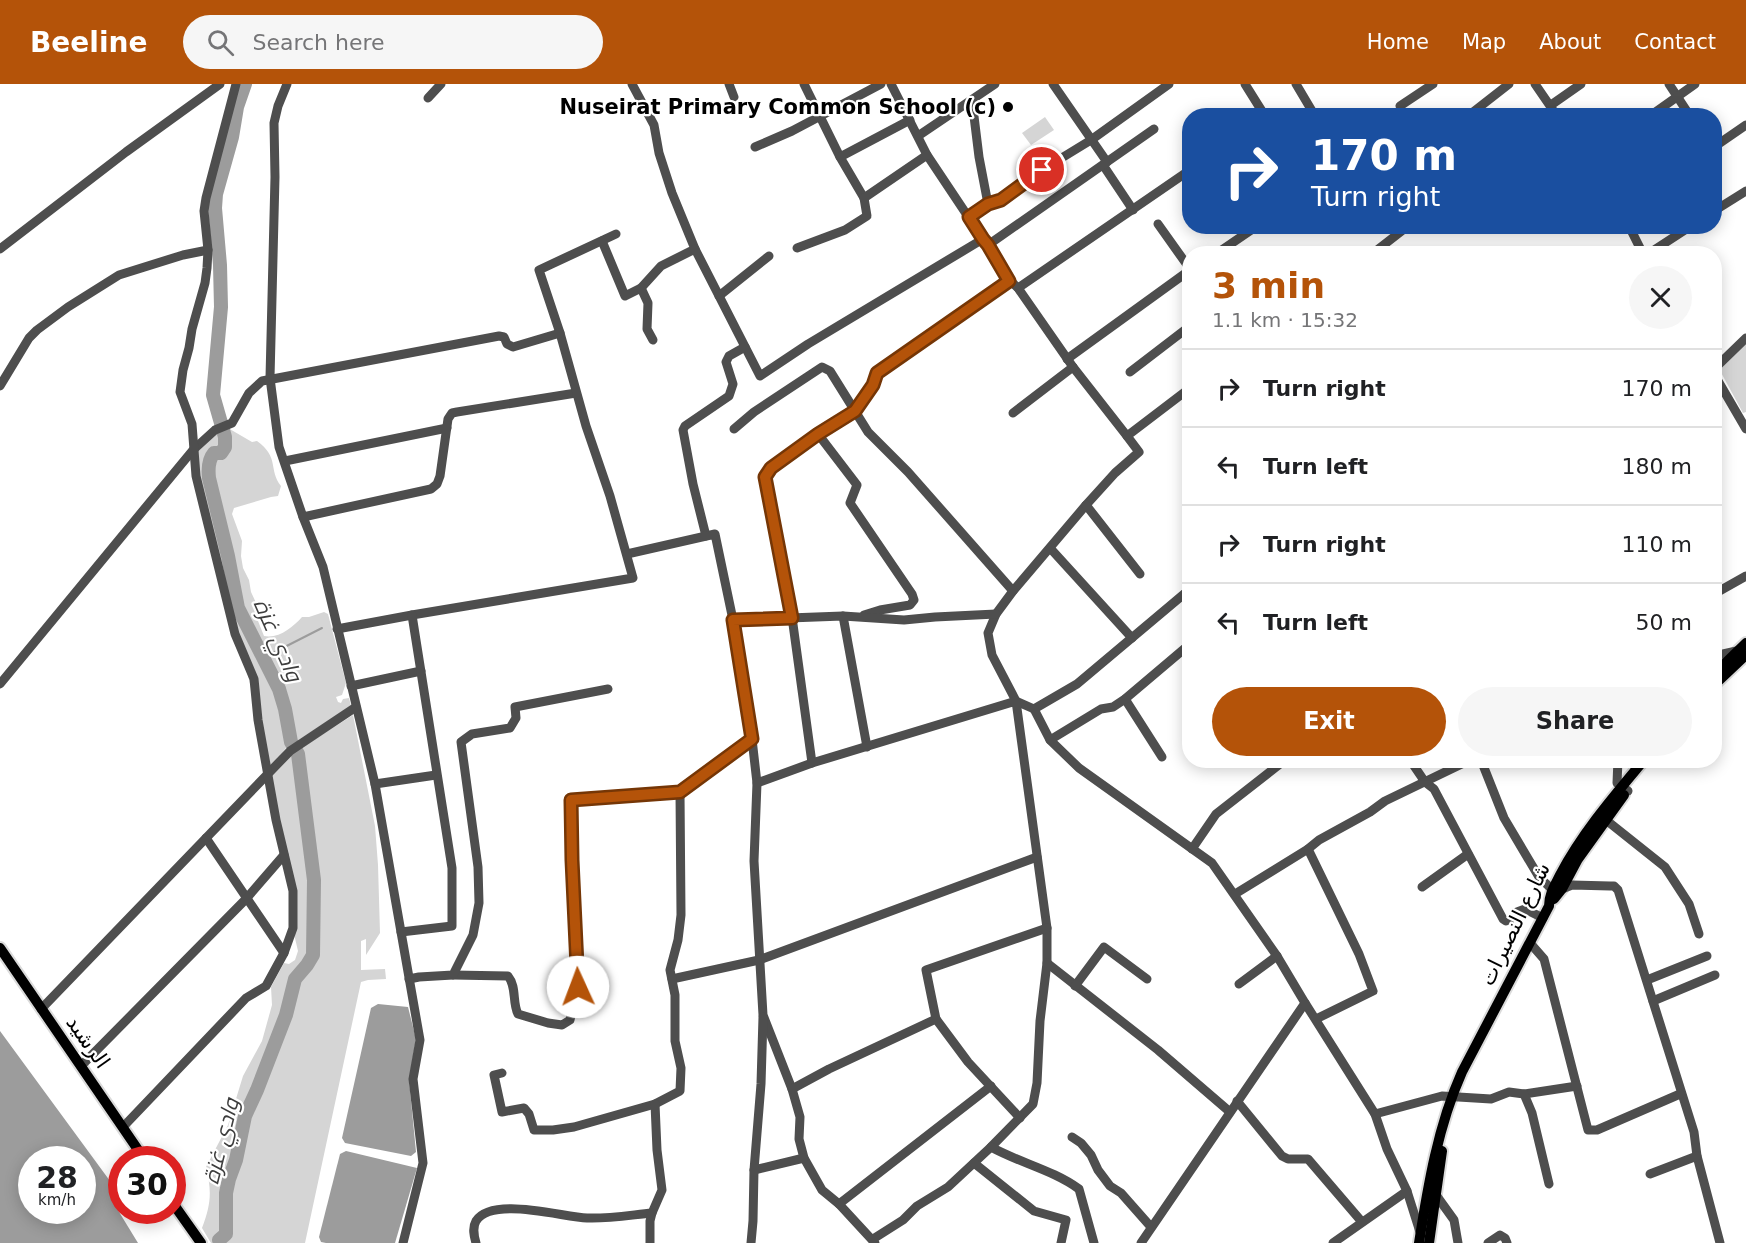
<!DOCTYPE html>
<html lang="en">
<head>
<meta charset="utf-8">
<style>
	body { margin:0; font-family:"DejaVu Sans",Cairo,sans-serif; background:#f6f6f6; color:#202124; height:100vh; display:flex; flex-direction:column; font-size:22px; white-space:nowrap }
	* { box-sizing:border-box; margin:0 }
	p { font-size:20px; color:#757577 }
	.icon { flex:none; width:33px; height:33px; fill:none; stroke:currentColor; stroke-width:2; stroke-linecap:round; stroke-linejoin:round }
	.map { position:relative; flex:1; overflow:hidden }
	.drawer { position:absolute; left:1182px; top:162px; width:540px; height:522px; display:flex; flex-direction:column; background:#fff; border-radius:24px; box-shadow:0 3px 15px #0003 }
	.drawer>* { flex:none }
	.top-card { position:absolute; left:1182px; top:24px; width:540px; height:126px; border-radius:24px; box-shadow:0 3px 15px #0003; background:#1a4fa0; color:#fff; overflow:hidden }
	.speed { position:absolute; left:18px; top:1062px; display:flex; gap:12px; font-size:30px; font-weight:700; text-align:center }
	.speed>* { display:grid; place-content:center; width:78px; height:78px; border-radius:50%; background:#fff; box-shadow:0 3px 15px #0003; line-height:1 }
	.speed small { font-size:15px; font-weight:400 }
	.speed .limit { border:9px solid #d22; background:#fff; color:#111 }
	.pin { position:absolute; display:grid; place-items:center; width:51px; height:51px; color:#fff; margin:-26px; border:3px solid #fff; border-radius:50%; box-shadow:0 2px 6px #0007 }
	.me { position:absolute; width:66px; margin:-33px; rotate:358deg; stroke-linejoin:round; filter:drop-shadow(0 0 4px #0008) }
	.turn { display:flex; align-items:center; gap:21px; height:126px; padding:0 30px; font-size:27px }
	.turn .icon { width:78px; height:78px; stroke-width:2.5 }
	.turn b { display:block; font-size:42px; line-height:51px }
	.round { display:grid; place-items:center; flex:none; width:63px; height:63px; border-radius:32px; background:#f6f6f6 }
	.summary { display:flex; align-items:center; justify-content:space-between; height:102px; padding:0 30px }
	h1 { font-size:36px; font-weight:600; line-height:45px; color:#b45309 }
	.primary-button { display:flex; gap:12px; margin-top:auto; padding:12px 30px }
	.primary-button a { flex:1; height:69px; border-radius:36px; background:#b45309; color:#fff; font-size:24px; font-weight:600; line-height:69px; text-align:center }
	.primary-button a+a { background:#f6f6f6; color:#202124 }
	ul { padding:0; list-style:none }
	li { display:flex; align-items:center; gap:18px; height:78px; padding:0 30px; border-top:2px solid #e0e0e0 }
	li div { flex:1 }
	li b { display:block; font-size:22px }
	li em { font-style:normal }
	header { display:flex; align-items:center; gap:36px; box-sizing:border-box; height:84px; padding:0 30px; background:#b45309; color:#fff }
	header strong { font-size:28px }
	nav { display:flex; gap:33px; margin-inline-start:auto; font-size:21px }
	.search { width:420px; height:54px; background:#f6f6f6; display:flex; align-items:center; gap:15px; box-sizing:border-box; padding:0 21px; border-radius:33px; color:#757577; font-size:22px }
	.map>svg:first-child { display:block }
	.grass { fill:#d5d5d5 }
	.water { fill:#9c9c9c; fill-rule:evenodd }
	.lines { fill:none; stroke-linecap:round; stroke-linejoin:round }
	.stream { stroke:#9c9c9c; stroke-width:2 }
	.river { stroke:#9c9c9c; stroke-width:14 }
	.major-casing { stroke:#dbdbdb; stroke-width:14 }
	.minor { stroke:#4e4e4e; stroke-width:9 }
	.major { stroke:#000; stroke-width:10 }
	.route-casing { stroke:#753606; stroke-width:15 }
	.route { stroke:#b45309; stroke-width:10 }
	.poi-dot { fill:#000; stroke:#fff; stroke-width:2 }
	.labels { text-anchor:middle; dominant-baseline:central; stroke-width:4.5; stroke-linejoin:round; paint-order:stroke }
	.poi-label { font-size:21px; font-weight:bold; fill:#000; stroke:#fff; text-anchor:end }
	.street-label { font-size:21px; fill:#000; stroke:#fff }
	.water-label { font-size:22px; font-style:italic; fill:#3d3d3d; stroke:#fff }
</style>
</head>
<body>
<header>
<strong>Beeline</strong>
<div class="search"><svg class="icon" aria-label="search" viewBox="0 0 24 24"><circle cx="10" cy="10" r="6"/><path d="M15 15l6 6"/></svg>Search here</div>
<nav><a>Home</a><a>Map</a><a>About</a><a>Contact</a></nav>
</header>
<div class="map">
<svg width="1746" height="1159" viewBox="0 0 1746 1159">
	<rect width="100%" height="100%" fill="#fff"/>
	<g class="grass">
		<polygon points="1045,33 1054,46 1031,61 1022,49"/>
		<polygon points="1746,254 1746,328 1743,329 1718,283"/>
		<path d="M228 344 252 358 257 357C280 374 268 385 281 402L278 412 271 413 234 424 232 430 242 457 241 472 243 484 249 496 251 508 257 521 258 537 264 552C279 555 293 543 302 533H309L324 528 328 530 346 599 342 611 336 613 338 618 341 619 343 615 349 614 351 622 286 664 270 683 200 392 197 367 216 350Z"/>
		<path d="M353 631 375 742 378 781 380 849 366 871V855L361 857V886L385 885 386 895 368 896 361 898 305 1159H211L202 1144C211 1120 212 1108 206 1083L228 1041 243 992 262 957 272 921 271 903 284 879 289 880 295 876 298 867 294 850 295 843 271 692 292 670Z"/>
	</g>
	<g class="water">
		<polygon points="378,920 408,923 416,955 409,996 416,1068 411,1072 345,1059 342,1054 371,924"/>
		<path d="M0 947 110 1097 116 1123 138 1159H0ZM32 1076H82V1126H32Z"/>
		<polygon points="346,1067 417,1084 395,1159 326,1159 321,1158 319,1153 340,1070"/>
	</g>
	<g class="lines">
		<polyline class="stream" points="263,574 322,544"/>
		<path class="river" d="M219 1156 226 1150V1109L229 1095 236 1076 245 1032 257 1006 286 931 295 895 307 881 313 871 314 796 298 670 291 658 285 625 279 605 238 524 228 472 209 394C208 385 208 376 214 369H221L225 363V353L213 311 221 223 220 181 215 124 216 110 232 53 237 23 245 0"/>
		<defs>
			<g id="major">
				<polyline points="1714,590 1746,559"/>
				<polyline points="1714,601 1746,571"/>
				<polyline points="1554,815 1562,805 1578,775 1624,711"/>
				<polyline points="0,864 145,1076"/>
				<polyline points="172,1118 201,1159"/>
				<path d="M1419 1159C1428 1101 1438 1042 1462 988L1549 822C1549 810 1555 801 1560 791 1582 749 1614 712 1644 676"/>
				<polyline points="1429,1159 1442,1067"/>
			</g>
		</defs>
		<use href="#major" class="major-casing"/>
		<g class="minor">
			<polyline points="287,0 278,22 274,39 275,93 270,294 279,363 303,433 323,483 375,700 420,956 413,995 423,1079 403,1159"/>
			<polyline points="729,0 734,13"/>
			<polyline points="804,0 840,73 864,114"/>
			<path d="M891 0 927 71 983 155C997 170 1002 191 1018 204L1073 283 1127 352"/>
			<polyline points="1053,0 1107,78"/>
			<polyline points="1245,0 1265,32"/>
			<polyline points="1296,0 1315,32"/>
			<polyline points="1535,0 1557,32"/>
			<polyline points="1669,0 1690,32"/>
			<polyline points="428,14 441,0"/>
			<polyline points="972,16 979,73 988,120"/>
			<polyline points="1551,21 1581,0"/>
			<polyline points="1400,22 1433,0"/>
			<polyline points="1468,32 1509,0"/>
			<polyline points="1650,32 1695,0"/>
			<polyline points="918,52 995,0"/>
			<polyline points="755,63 792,47 881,0"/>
			<polyline points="1714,63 1746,41"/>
			<polyline points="840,73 910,36"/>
			<polyline points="1103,81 1133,126"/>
			<polyline points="1714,127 1746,107"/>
			<polyline points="969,133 988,120 1001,116 1042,86 1091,56 1169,0"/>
			<polyline points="1158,140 1190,185"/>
			<polyline points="1629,142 1643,170"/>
			<polyline points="602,157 625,212 641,204 661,182 695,165 672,109 659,69 654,41 632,0"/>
			<polyline points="988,161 1154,45"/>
			<polyline points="797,164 845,146 867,132 864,114 927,71"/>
			<polyline points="0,165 126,68 220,0"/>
			<polyline points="695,165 760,292 808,260 983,155"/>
			<polyline points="1216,170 1257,142"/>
			<polyline points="1372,170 1408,142"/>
			<polyline points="1648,170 1691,142"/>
			<polyline points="641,204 648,219 647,245 653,256"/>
			<polyline points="1018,204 1190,86"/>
			<polyline points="719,212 769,172"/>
			<polyline points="1067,275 1190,186"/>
			<polyline points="1714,285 1746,254"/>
			<polyline points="1130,288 1190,242"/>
			<polyline points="1714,290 1746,345"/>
			<polyline points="0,302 29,254 37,246 68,223 119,191 183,171 208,166"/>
			<polyline points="1190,304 1127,352 1139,368 1115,389 1086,421 1013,507 996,530 988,549 992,571 1016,617 1034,625 1077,600 1190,505"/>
			<polyline points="1013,329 1073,283"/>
			<polyline points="734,345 754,328 822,283 830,287 868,348 908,388 1013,507"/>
			<polyline points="818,350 857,401 850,419 912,510 914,516 910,521 880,526 864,531"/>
			<polyline points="285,377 447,344"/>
			<polyline points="1086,421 1140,490"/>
			<polyline points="303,433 431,405 437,400 440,392 448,335 452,329 457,328 576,309"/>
			<polyline points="706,452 693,400 683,346 685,342 729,312 733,300 726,278 729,272 745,263"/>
			<polyline points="1050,464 1132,554"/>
			<polyline points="627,470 715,450 733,536 752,655 757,699 754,777 763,931 792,1005 800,1033 799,1055 804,1074 822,1106 839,1120 875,1159"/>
			<polyline points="1714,510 1746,492"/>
			<polyline points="843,532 867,663"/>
			<polyline points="733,536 843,532 904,536 935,533 996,530"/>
			<polyline points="337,545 412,531 633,494 610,412 586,342 560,249 539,186 616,150"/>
			<polyline points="1714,572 1741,566"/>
			<polyline points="0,600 193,366 215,346 232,339 249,309 262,297 499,252 504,253 507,260 513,263 560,249"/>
			<polyline points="351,602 421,587"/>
			<polyline points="1125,615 1162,673"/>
			<polyline points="1034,625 1050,656 1079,684 1212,779 1277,872 1305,919 1141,1159"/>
			<polyline points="1050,656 1101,625 1113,623 1125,615 1190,560"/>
			<polyline points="1410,676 1425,698 1434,705 1503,835 1506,837 1510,836 1517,828 1525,825 1543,834"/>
			<polyline points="1481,676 1504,734 1539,793 1557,810"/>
			<polyline points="1618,676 1617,699 1628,707"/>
			<polyline points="812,679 792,533 765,392 771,384 818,350 855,327 873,301 877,289 1009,197"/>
			<polyline points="757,699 812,679 1016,617 1047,844 1047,879 1040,937 1037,999 1033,1020 991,1063 948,1103 917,1122 903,1136 873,1155"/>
			<polyline points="375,700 436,691"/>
			<polyline points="1606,736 1665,783 1689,820 1699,850"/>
			<polyline points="206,754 284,869"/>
			<polyline points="1192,765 1216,730 1285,676"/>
			<polyline points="1308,765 1359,870 1373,907 1316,935"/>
			<polyline points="1422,803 1468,770"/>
			<polyline points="1562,805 1572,801 1610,802 1614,802 1618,806 1694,1048 1697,1072 1720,1159"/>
			<polyline points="1235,810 1308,765 1319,756 1370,728 1385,717 1470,676"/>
			<polyline points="401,848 452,842 452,784 412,531"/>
			<polyline points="1530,859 1544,875 1588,1046 1597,1046 1680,1010"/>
			<polyline points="1047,879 1158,966 1230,1028"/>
			<path d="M453 891 508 892C517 903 512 918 518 930L548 939 562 941 570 936 577 903 578 888 572 776 571 716 680 708 752 655"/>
			<polyline points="409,895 419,893 453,891 473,851 479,819 478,783 461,658 472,650 510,644 516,634 515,623 608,605"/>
			<polyline points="672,895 759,876 1037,773"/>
			<polyline points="1647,896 1707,872"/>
			<polyline points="1239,900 1277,872"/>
			<polyline points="1075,902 1104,863 1147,895"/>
			<polyline points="1653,917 1715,891"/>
			<polyline points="1305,919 1375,1030 1387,1065 1407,1107 1420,1148"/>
			<polyline points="41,925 290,667 356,623"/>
			<polyline points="936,935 968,978 1020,1034"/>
			<polyline points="81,982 246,815 284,771"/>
			<polyline points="502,989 494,991 502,1028 524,1024 529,1030 534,1046 553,1046 574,1043 655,1020 680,1007 681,984 675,957 675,911 670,886 678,856 681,831 680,708"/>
			<polyline points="792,1005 829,985 936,935 926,886 1047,844"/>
			<polyline points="1524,1010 1577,1002"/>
			<polyline points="1237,1017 1282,1072 1288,1075 1308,1075 1362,1138"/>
			<polyline points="1375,1030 1442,1012 1491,1015 1509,1008 1524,1010 1532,1029 1549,1100"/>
			<polyline points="123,1043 246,914 266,902 284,869 293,844 293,807 276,736 258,636 254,595 235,550 196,392 192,340 180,308 183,286 189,264 192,245 205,199 207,184 208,166 204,127 206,114 236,0"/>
			<polyline points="1072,1053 1081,1059 1091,1071 1098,1086 1110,1102 1121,1109 1151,1143"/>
			<path d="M991 1063C1020 1079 1053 1086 1079 1105L1094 1159"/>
			<polyline points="974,1079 1034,1127 1066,1136 1061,1159"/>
			<polyline points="754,1086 804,1074"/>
			<polyline points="1650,1090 1697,1072"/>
			<polyline points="1436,1111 1454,1136 1458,1159"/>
			<polyline points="839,1120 991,1002"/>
			<path d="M476 1159C474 1152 472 1144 476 1137 492 1112 562 1133 587 1134 607 1135 631 1131 652 1129L662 1106 657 1066 655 1020"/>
			<polyline points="650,1159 650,1137 652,1129"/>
			<polyline points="751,1159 753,1137 754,1086 761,1000 763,933"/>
			<polyline points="1333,1159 1407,1107"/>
			<polyline points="1488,1159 1500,1151 1505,1154 1507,1159"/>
		</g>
		<use href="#major" class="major"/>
	</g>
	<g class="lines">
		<defs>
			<polyline id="route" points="578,903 572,776 571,716 680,708 752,655 733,536 792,534 765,393 771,384 818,350 855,327 873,301 877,289 1009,197 988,161 983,155 969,133 988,120 1001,116 1042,86"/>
		</defs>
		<use href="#route" class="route-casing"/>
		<use href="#route" class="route"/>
	</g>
	<circle class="poi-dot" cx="1008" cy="23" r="6"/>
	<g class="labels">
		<g class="poi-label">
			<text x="996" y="23">Nuseirat Primary Common School (c)</text>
		</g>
		<g class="street-label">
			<text transform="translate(1515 840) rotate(-64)">شارع النصيرات</text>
			<text transform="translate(88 958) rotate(55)">الرشيد</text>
		</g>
		<g class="water-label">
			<text transform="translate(278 556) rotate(66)">وادي غزة</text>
			<text transform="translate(221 1057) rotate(-76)">وادي غزة</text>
		</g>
	</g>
</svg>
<div class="speed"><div>28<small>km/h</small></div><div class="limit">30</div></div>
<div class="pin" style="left:1042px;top:86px;background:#d93025"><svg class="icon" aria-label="arrive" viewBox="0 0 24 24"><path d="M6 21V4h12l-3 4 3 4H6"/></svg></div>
<svg class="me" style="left:578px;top:903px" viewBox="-20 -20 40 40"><circle r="19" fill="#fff"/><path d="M0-13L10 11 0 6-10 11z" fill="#b45309"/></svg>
<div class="top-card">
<div class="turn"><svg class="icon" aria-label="right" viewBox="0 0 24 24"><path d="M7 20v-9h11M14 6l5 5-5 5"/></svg><div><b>170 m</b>Turn right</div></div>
</div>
<section class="drawer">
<div class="summary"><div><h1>3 min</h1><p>1.1 km · 15:32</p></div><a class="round"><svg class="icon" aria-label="close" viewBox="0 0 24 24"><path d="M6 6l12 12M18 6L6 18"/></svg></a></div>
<ul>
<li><svg class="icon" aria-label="right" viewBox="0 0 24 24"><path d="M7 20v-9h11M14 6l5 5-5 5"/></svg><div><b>Turn right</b></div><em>170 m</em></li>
<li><svg class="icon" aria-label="left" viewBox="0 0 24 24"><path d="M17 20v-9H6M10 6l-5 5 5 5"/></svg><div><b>Turn left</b></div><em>180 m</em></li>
<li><svg class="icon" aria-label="right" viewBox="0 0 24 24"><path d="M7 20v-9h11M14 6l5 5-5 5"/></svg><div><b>Turn right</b></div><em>110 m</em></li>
<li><svg class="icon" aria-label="left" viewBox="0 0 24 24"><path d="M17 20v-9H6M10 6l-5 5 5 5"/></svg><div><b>Turn left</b></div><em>50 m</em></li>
</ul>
<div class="primary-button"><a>Exit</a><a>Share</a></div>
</section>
</div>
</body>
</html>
